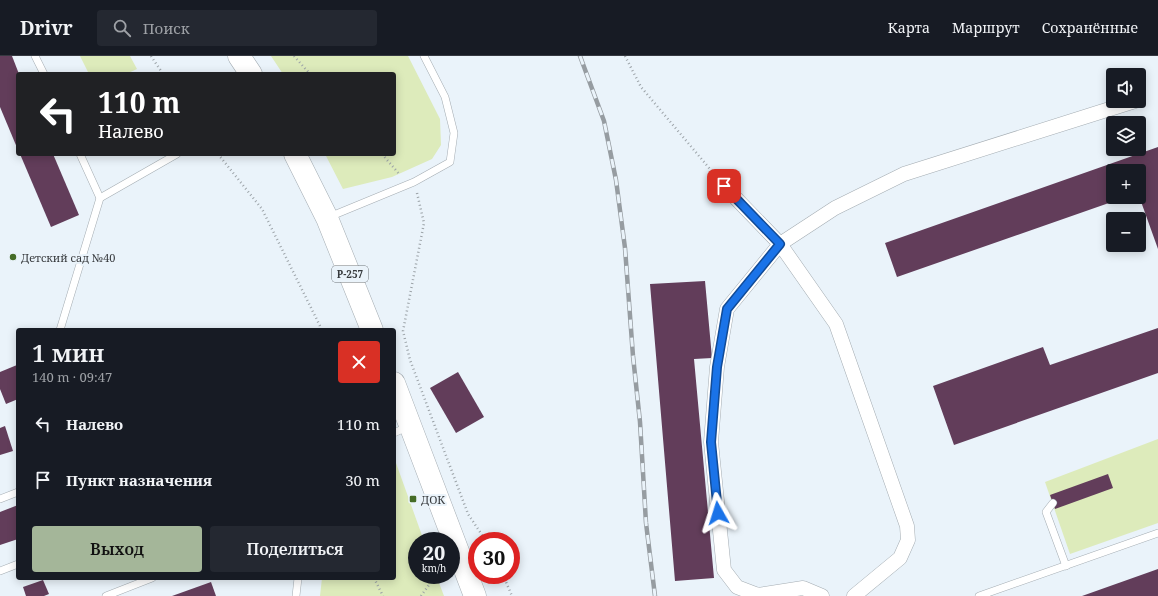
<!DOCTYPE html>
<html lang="ru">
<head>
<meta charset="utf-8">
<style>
	body { margin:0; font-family:"Noto Serif",serif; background:#242831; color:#f1f3f6; height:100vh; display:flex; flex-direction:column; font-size:15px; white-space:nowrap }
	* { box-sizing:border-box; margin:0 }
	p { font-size:13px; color:#9ea1a6 }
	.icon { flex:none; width:22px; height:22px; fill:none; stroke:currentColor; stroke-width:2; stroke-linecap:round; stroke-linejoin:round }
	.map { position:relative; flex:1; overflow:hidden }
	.details { position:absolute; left:16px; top:272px; width:380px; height:252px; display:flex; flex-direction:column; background:#171b24; border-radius:4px; box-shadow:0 2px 10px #0003 }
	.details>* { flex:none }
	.hud { position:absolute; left:16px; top:16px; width:380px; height:84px; border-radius:4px; box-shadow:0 2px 10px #0003; background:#202124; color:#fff; overflow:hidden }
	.buttons { position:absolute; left:1106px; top:12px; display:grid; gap:8px }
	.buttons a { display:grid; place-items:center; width:40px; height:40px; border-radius:4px; background:#171b24; box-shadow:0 2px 10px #0003; font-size:20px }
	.speed { position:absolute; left:408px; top:476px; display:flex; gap:8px; font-size:20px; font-weight:700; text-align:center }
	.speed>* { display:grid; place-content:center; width:52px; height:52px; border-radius:50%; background:#171b24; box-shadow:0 2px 10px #0003; line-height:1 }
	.speed small { font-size:10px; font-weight:400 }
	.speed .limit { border:6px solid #d22; background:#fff; color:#111 }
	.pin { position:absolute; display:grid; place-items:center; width:34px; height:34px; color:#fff; margin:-17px; border-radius:8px; box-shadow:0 2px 6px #0006 }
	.me { position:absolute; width:44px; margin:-22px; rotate:354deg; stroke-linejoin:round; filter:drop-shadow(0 0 3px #0008) }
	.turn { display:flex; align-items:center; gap:14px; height:84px; padding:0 16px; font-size:18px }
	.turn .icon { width:52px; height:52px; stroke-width:2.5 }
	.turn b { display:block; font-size:28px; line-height:34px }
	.round { display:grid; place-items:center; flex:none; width:42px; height:42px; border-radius:4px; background:#242831 }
	.overview { display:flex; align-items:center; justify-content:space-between; height:68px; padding:0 16px }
	h1 { font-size:24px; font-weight:600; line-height:30px }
	.button { display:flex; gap:8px; margin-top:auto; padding:8px 16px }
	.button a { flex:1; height:46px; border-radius:4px; background:#a4b699; color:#111; font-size:16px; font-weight:600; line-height:46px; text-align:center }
	.button a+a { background:#242831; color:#f1f3f6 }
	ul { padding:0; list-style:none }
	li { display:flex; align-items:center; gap:12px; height:56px; padding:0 16px }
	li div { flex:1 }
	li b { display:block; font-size:15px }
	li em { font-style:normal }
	header { display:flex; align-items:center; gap:24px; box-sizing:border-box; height:56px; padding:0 20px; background:#171b24; border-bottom:1px solid #363941 }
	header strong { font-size:19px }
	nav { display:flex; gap:22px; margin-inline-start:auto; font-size:14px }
	.search { width:280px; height:36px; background:#242831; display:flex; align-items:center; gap:10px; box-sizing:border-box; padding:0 14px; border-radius:4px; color:#9ea1a6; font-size:15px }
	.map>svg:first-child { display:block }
	.green { fill:#ddebbb }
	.building { fill:#623d5a }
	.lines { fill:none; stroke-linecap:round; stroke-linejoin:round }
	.lane-casing { stroke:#a4acb2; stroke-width:8 }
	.street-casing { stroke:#a4acb2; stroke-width:15 }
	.highway-casing { stroke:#a4acb2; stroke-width:23 }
	.path { stroke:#9ca3a8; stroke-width:2.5; stroke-dasharray:1 3; stroke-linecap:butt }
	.lane { stroke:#fff; stroke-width:7 }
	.street { stroke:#fff; stroke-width:14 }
	.highway { stroke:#fff; stroke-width:22 }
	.rail-casing { stroke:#969ca1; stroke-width:4.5 }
	.rail { stroke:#eaf3fa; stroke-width:3; stroke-dasharray:9; stroke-linecap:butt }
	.route-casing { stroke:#114b97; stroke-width:10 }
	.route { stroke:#1a73e8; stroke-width:7 }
	.poi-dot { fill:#456c27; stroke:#eaf3fa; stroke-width:1.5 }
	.labels { text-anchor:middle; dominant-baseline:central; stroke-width:4; stroke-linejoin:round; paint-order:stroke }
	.shield { fill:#eaf3fa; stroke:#6d7276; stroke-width:1 }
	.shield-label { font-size:10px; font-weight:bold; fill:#373a3d }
	.poi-label { font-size:11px; fill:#373a3d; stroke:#eaf3fa; text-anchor:start }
</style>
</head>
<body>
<header>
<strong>Drivr</strong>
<div class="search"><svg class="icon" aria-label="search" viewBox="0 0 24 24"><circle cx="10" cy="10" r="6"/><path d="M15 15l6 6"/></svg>Поиск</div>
<nav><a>Карта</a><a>Маршрут</a><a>Сохранённые</a></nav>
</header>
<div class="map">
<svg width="1158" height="540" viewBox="0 0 1158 540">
	<rect width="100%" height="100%" fill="#eaf3fa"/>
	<g class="green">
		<polygon points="80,0 130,0 137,13 126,18 89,18"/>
		<polygon points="271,0 408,0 440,63 441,89 432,103 392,121 343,133 325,98 394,98 394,18 283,18"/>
		<polygon points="1158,383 1158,467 1070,498 1045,426"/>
		<polygon points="396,407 424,485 417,485 417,519 436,519 444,540 320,540 322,522 394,522 394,408"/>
	</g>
	<g class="building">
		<polygon points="0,0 12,0 19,18 18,94 0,51"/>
		<polygon points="1158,91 1158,193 1139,140 1139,115 1113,115 1113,141 1126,141 897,221 885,187"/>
		<polygon points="20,98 53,98 79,159 51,171"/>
		<polygon points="705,225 712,302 694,303 714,522 675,525 650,228"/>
		<polygon points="1158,272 1158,317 954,389 933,330 1043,291 1050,309"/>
		<polygon points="17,309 18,343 6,348 0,333 0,316"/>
		<polygon points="458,316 484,361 456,377 430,332"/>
		<polygon points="5,370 13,395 0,399 0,372"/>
		<polygon points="1108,418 1113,432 1055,453 1050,439"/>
		<polygon points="18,449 18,483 0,489 0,456"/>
		<polygon points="1158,513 1158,540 1082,540"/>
		<polygon points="43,524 49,538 44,540 26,540 23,531"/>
		<polygon points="211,526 216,540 172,540"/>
	</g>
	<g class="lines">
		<defs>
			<g id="lane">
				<polyline points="35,0 44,18"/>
				<polyline points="80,98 100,142"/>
				<polyline points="329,161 414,126 450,106 454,77 445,41 424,0"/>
				<polyline points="60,274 100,142 177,98"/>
				<polyline points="394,377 409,370"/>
				<polyline points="0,443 18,436"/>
				<polyline points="1053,447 1046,456 1066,510"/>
				<polyline points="0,515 18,508"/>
				<polyline points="106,540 152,522"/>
				<polyline points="296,540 298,522"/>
				<polyline points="979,540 1158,477"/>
			</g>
			<g id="street">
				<polyline points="724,130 780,188 836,268 907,470 908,484 900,502 854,540"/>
				<polyline points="822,540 803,532 758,539 737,531 724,514 711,386 717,311 727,253 780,188 835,152 904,118 1135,45"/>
			</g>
			<g id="highway">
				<polyline points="239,0 251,18"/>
				<polyline points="295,98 327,162 372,274"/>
				<polyline points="394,327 475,540"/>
			</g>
		</defs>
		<use href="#lane" class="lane-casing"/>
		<use href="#street" class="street-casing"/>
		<use href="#highway" class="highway-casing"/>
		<g class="path">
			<polyline points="151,0 163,18"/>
			<polyline points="294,0 310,18"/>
			<polyline points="625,0 641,31 715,119"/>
			<polyline points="218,98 262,153 322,274"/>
			<polyline points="382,98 400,119"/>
			<polyline points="417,137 424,167 403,275 410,304 468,458 486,485"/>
			<polyline points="503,519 512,540"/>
			<polyline points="374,522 383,540"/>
			<polyline points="421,540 436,519"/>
		</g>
		<use href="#lane" class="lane"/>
		<use href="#street" class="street"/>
		<use href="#highway" class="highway"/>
		<defs>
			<polyline id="rail" points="580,0 604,65 616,124 625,192 633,300 640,366 646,467 655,540"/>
		</defs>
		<use href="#rail" class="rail-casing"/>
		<use href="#rail" class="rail"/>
	</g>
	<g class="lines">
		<defs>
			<polyline id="route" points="718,457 711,386 717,311 727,253 780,188 724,130"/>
		</defs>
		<use href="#route" class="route-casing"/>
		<use href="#route" class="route"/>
	</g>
	<g class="poi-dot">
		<circle cx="13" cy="201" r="4"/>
		<rect x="409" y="439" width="8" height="8" rx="2"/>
	</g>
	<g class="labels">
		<rect class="shield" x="332" y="210" width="36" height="16" rx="3"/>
		<g class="shield-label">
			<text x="350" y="218">Р-257</text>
		</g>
		<g class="poi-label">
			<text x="21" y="201">Детский сад №40</text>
			<text x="421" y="443">ДОК</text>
		</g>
	</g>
</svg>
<div class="buttons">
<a><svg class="icon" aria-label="sound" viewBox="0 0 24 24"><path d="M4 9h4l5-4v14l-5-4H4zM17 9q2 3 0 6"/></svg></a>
<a><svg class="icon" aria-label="layers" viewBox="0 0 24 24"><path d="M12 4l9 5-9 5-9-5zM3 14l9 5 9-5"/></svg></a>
<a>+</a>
<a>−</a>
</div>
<div class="speed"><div>20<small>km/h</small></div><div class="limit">30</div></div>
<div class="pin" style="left:724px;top:130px;background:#d93025"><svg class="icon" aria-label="arrive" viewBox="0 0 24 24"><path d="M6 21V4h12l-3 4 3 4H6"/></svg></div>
<svg class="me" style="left:718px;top:457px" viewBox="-20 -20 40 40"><path d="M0-17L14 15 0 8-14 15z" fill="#1a73e8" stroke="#fff" stroke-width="4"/></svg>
<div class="hud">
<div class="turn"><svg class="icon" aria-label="left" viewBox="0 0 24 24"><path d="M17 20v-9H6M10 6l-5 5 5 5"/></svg><div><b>110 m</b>Налево</div></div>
</div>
<section class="details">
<div class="overview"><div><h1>1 мин</h1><p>140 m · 09:47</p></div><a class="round" style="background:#d93025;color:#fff"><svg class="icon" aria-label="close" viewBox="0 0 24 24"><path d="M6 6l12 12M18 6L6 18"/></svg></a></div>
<ul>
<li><svg class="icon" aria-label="left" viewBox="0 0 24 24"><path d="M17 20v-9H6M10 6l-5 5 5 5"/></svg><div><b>Налево</b></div><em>110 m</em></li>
<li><svg class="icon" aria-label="arrive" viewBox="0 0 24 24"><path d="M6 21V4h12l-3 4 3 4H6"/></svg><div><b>Пункт назначения</b></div><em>30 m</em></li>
</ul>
<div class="button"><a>Выход</a><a>Поделиться</a></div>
</section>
</div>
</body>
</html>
